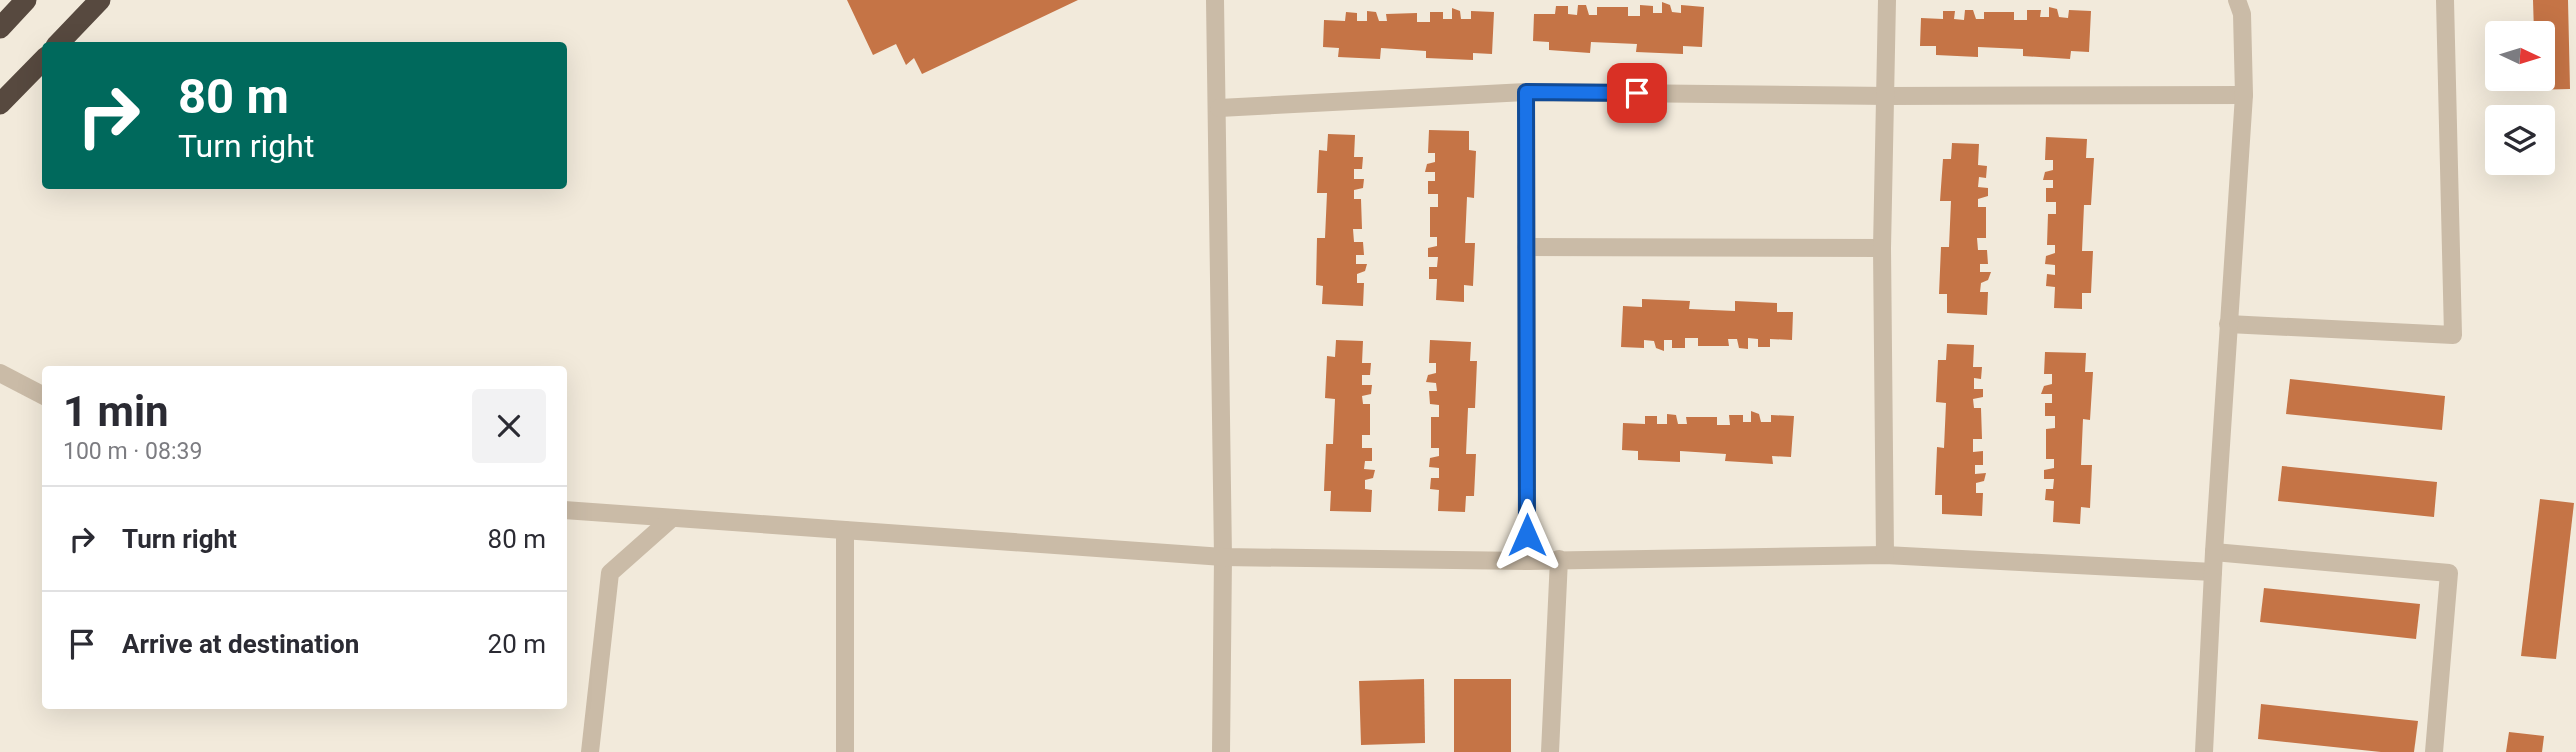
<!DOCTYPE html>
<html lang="en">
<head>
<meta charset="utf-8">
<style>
	body { margin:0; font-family:Roboto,sans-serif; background:#f2f2f3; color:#2b2b33; height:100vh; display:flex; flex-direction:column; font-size:26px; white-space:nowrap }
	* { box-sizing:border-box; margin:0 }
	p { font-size:23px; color:#7c7c81 }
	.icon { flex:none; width:38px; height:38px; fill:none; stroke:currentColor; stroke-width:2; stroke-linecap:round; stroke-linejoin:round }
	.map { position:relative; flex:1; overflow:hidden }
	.side { position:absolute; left:42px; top:366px; width:525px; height:343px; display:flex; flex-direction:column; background:#fff; border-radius:7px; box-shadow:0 7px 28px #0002 }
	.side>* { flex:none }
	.banner { position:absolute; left:42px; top:42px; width:525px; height:147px; border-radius:7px; box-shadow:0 7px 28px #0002; background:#00695c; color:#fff; overflow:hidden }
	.needle { width:46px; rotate:94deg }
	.fabs { position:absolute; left:2485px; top:21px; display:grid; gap:14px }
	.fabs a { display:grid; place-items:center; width:70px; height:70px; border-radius:7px; background:#fff; box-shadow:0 7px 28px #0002; font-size:35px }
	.pin { position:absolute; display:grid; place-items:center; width:60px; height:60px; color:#fff; margin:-30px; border-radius:14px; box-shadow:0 4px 10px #0006 }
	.me { position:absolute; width:77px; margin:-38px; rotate:0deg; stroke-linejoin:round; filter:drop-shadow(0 0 5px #0008) }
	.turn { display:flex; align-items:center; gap:24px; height:147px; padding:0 21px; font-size:32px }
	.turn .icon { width:91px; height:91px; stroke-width:2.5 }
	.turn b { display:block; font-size:49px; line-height:60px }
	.round { display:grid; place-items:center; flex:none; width:74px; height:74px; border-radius:7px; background:#f2f2f3 }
	.summary { display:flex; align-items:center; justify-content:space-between; height:119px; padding:0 21px }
	h1 { font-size:42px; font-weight:700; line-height:52px }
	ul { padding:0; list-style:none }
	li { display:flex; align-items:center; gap:21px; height:105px; padding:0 21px; border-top:2px solid #e1e1e2 }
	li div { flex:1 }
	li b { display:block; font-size:26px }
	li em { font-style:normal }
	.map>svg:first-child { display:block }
	.building { fill:#c57446 }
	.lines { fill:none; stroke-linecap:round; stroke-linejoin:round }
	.minor { stroke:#cabba7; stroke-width:18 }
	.highway { stroke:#57493f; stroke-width:21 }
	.route-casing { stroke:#114b97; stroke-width:18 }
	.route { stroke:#1a73e8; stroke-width:12 }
</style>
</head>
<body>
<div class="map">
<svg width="2576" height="752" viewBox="0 0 2576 752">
	<rect width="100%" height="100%" fill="#f2eadb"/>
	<g class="building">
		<polygon points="847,0 1078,0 922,74 914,58 906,65 896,44 873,55"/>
		<polygon points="2533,0 2568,0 2570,89 2535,90 2535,79 2543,79 2543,33 2534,33"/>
		<polygon points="1662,2 1670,5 1672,12 1681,13 1681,5 1704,7 1702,47 1683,46 1683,54 1636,52 1637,44 1591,42 1590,53 1549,50 1549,42 1533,41 1534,14 1555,14 1556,6 1568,6 1568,14 1577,15 1578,5 1586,5 1589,15 1597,15 1597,7 1628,7 1628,16 1640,16 1640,5 1653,6 1653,13 1662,13"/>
		<polygon points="2049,7 2057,9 2059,17 2068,18 2069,10 2091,11 2089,52 2071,51 2070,59 2023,56 2023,49 1978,47 1978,57 1936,55 1936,46 1920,46 1921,18 1943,19 1943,11 1955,11 1954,19 1964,20 1965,10 1973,10 1976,19 1984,19 1984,12 2014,12 2014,20 2027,20 2027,10 2041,10 2040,17 2049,17"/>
		<polygon points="1452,8 1460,11 1461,19 1471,19 1471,11 1494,12 1492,54 1473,53 1473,60 1426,58 1426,51 1381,48 1380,59 1338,57 1339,48 1323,47 1324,20 1345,21 1346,12 1357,13 1357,21 1367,21 1367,11 1376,12 1379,21 1387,21 1386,14 1417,13 1417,22 1430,22 1430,12 1443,12 1443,19 1452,19"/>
		<polygon points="1429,130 1469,131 1469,150 1476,151 1474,198 1467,197 1465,243 1475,243 1473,286 1464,285 1464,302 1436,300 1437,279 1429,279 1429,267 1437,267 1438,257 1428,257 1428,248 1437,246 1437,237 1430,237 1430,207 1438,207 1438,194 1428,194 1428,181 1435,181 1435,172 1425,172 1427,164 1435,162 1435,153 1428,153"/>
		<polygon points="1328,134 1355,135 1354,157 1363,157 1362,169 1354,169 1354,179 1364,179 1363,188 1354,190 1354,199 1361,199 1362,229 1353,229 1354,242 1363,242 1364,255 1356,255 1356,264 1367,264 1365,271 1357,274 1357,283 1364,283 1363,306 1322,304 1323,286 1316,285 1317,238 1325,238 1327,193 1317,193 1319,150 1327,151"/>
		<polygon points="2046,137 2087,139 2086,158 2094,158 2091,205 2084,205 2082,251 2093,251 2091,293 2082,293 2082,309 2054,308 2055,287 2046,286 2047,274 2055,275 2055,265 2045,264 2046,256 2055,253 2055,245 2047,245 2048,214 2056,214 2056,202 2046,202 2046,188 2053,188 2053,180 2043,180 2045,172 2053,170 2053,160 2045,160"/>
		<polygon points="1952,143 1979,144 1978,165 1987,166 1986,178 1979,177 1978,187 1988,188 1988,196 1978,199 1978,207 1986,207 1986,238 1977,238 1978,250 1987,250 1988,264 1980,264 1980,272 1991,272 1988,280 1981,283 1980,292 1988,292 1987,315 1947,313 1947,294 1939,294 1941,247 1949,247 1951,201 1940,201 1943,159 1951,159"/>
		<polygon points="1642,299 1690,301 1689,309 1735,311 1735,301 1777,303 1777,312 1793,312 1792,340 1770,339 1770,347 1758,347 1758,339 1748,338 1748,349 1739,348 1737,339 1728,339 1729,346 1698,346 1698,338 1685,338 1685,348 1672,348 1672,340 1664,340 1664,351 1656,348 1654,341 1644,340 1644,348 1621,347 1623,306 1642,307"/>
		<polygon points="1336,340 1363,341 1362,363 1371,363 1370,375 1362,375 1362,385 1372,385 1371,394 1362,396 1363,404 1370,404 1370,435 1362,435 1362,448 1372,448 1372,461 1365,461 1364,469 1375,470 1373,478 1365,480 1365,489 1372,490 1371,512 1330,511 1331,491 1324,491 1326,444 1333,444 1335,399 1325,398 1327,356 1335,357"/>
		<polygon points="1430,340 1471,342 1470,361 1477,361 1475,408 1468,408 1466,454 1476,454 1474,496 1466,496 1465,512 1438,511 1439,490 1430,489 1431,478 1439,478 1439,468 1429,467 1430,458 1439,456 1439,448 1431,448 1431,417 1439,417 1439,405 1430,404 1429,391 1437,391 1436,383 1426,382 1428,375 1436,373 1436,363 1429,363"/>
		<polygon points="1947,344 1974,345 1973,367 1982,367 1981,379 1974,378 1974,389 1983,389 1983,397 1973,399 1974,408 1981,408 1982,439 1973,439 1973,452 1983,451 1983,465 1975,465 1975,474 1986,473 1984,481 1976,483 1976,493 1983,493 1982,516 1942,514 1942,495 1935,495 1937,447 1944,448 1946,403 1936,402 1938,360 1946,360"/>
		<polygon points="2045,352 2086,353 2085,372 2093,372 2090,420 2083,419 2081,465 2092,465 2090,508 2081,507 2080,524 2053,522 2054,501 2045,500 2046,489 2053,489 2054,479 2044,479 2044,470 2054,468 2054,459 2046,459 2046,429 2055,428 2055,416 2045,416 2045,403 2052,403 2052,394 2041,394 2044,386 2052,384 2052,374 2044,374"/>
		<polygon points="2290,379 2445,396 2442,430 2286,414"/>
		<polygon points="1751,411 1759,414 1761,422 1771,422 1771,415 1794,416 1791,457 1772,456 1773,464 1725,461 1726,454 1680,451 1680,462 1638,460 1638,451 1622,450 1623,423 1645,424 1645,416 1657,416 1657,424 1667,424 1667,414 1676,415 1678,424 1687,424 1686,417 1717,417 1717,425 1730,425 1729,415 1743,415 1743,422 1751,422"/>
		<polygon points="2282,466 2437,482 2434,517 2278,501"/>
		<polygon points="2540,499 2574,503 2556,659 2521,656"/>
		<polygon points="2264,588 2420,604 2416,639 2260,622"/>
		<polygon points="1424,679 1425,743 1361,745 1359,681"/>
		<rect x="1454" y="679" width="57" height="73"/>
		<polygon points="2261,704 2418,721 2414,752 2381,752 2258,739"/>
		<polygon points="2509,732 2544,736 2542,752 2506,752"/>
	</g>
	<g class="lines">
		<g class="minor">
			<polyline points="1215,0 1223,557 1221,752"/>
			<polyline points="1526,92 1527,561"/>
			<polyline points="1219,108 1526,92 1888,96 2244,95"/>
			<polyline points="1526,247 1882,248"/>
			<polyline points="2228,324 2453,335 2445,0"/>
			<polyline points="0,373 46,397"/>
			<polyline points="564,510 1223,557 1527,561 1885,555 2213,572"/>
			<polyline points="2214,552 2449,573 2434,752"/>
			<polyline points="1885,555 1882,248 1887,0"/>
			<polyline points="590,752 610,573 672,518"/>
			<polyline points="845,752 845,530"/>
			<polyline points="1550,752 1559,559"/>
			<polyline points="2204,752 2214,552 2244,95 2242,14 2237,0"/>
		</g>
		<g class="highway">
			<polyline points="0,28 26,0"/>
			<polyline points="56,46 100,0"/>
			<polyline points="0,104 46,57"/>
		</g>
	</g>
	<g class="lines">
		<defs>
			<polyline id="route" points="1527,535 1526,92 1637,93"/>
		</defs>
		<use href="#route" class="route-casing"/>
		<use href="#route" class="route"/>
	</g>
</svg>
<div class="fabs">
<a><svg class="needle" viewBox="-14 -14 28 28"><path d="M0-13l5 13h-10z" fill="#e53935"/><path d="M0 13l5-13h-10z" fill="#7c7c81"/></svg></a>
<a><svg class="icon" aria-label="layers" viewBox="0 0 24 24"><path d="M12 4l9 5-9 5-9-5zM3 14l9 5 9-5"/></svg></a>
</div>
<div class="pin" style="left:1637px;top:93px;background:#d93025"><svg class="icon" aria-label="arrive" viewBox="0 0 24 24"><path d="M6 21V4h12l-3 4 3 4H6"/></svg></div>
<svg class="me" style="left:1527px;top:535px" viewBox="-20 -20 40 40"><path d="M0-17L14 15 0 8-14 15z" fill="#1a73e8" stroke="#fff" stroke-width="4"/></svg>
<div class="banner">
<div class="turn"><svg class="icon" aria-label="right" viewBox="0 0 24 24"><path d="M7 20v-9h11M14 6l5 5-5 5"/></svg><div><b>80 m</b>Turn right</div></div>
</div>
<section class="side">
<div class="summary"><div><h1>1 min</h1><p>100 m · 08:39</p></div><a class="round"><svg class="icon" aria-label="close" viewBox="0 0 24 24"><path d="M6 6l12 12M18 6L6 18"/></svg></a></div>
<ul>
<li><svg class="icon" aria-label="right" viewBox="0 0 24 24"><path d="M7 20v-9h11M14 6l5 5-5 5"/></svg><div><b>Turn right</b></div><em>80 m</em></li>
<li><svg class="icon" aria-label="arrive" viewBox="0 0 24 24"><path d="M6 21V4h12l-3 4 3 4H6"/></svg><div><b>Arrive at destination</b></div><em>20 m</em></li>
</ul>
</section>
</div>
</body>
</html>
